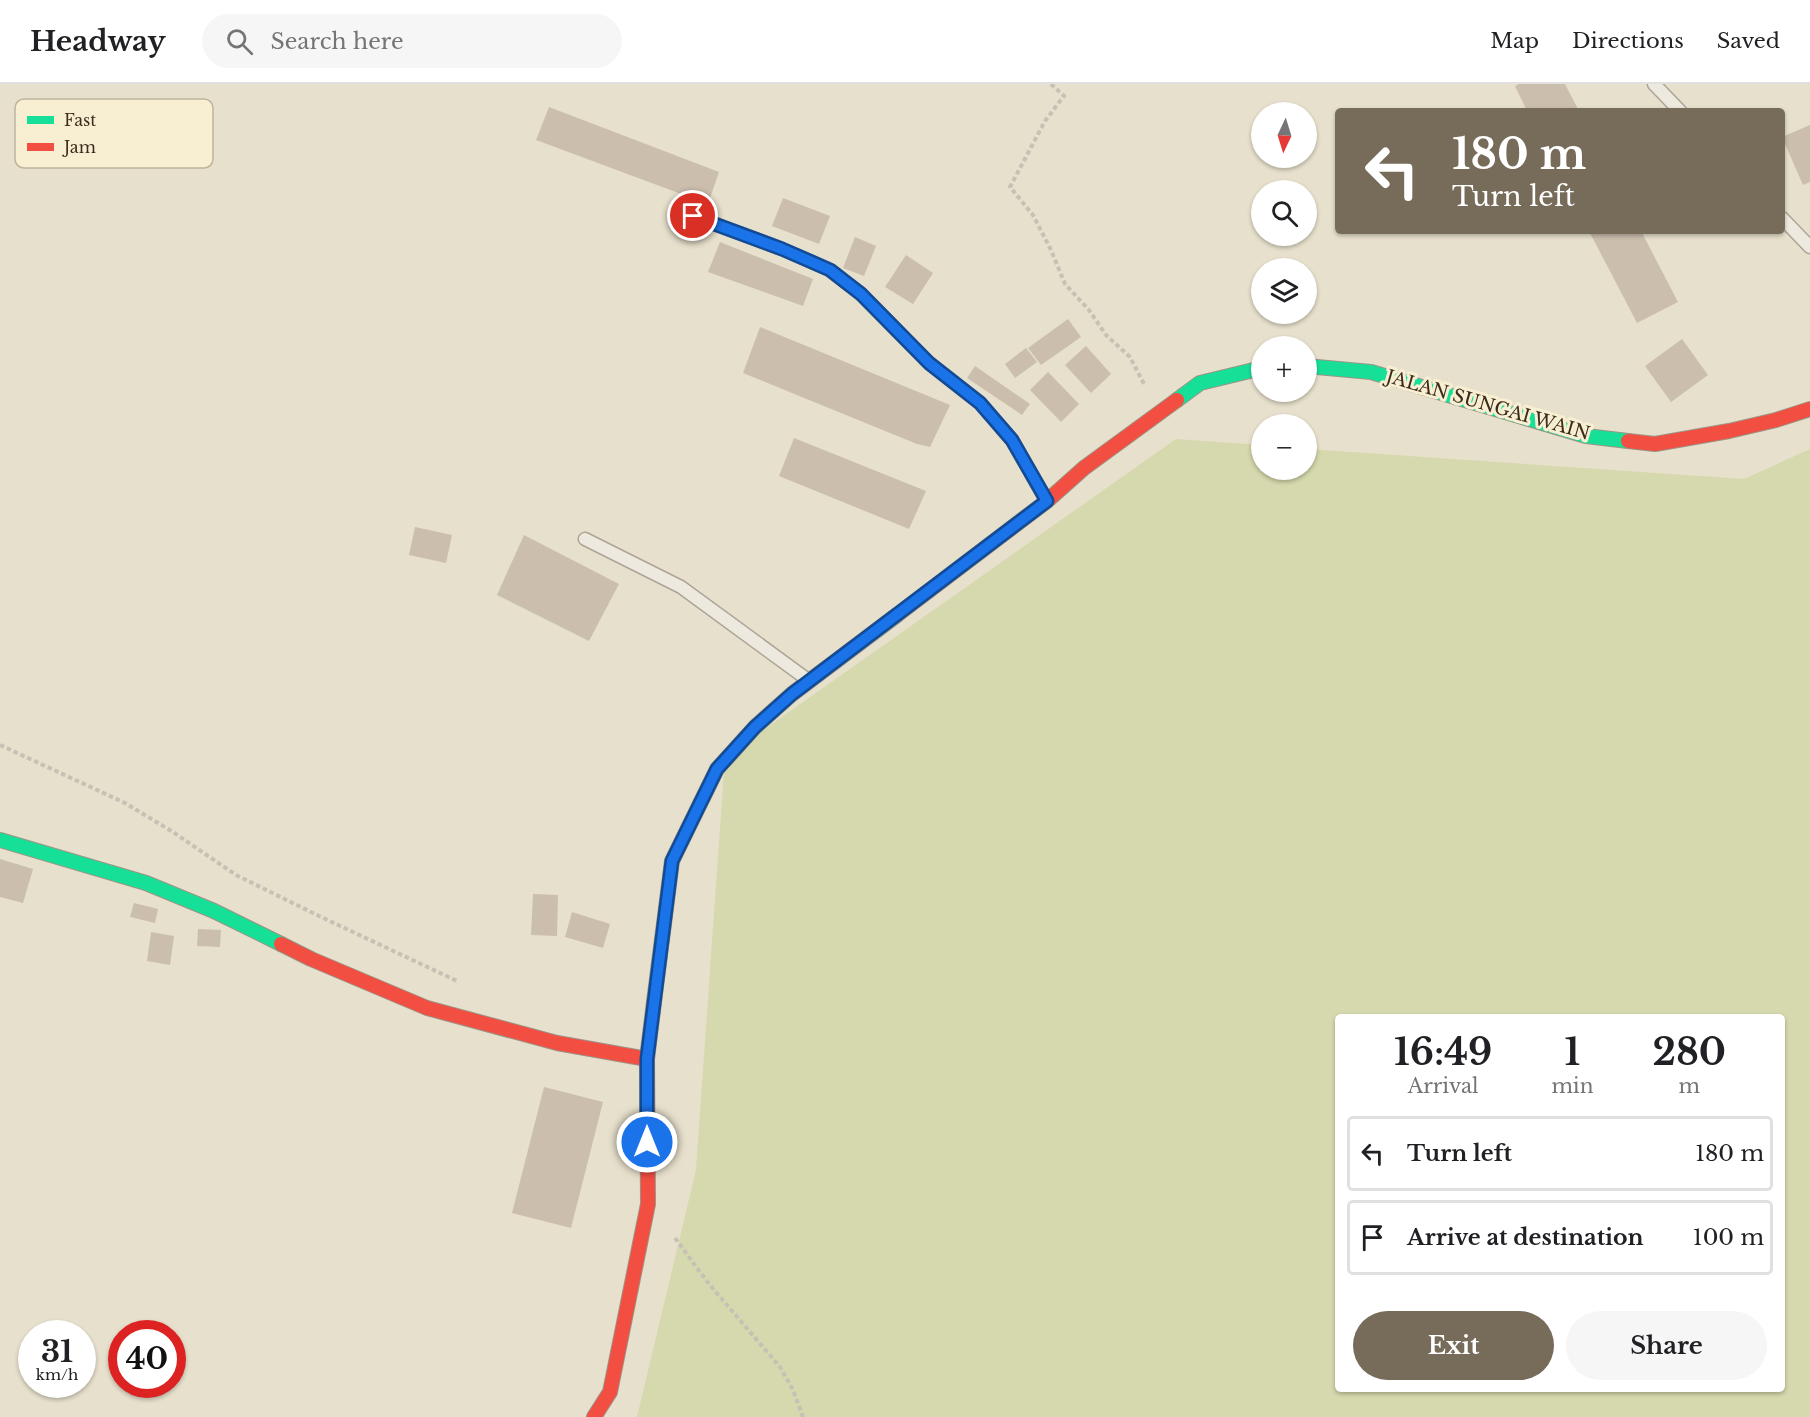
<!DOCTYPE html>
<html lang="en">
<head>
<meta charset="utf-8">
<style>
	body { margin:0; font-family:"Libre Baskerville",serif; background:#f6f6f6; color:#202124; height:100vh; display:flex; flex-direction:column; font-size:22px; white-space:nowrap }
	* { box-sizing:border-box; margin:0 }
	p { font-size:20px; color:#757577 }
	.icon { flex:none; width:33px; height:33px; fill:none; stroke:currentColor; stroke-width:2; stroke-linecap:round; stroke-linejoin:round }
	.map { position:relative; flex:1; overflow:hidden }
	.drawer { position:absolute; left:1335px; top:930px; width:450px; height:378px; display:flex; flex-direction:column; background:#fff; border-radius:6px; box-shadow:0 2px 4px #0004 }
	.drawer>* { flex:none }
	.top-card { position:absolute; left:1335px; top:24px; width:450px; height:126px; border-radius:6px; box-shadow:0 2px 4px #0004; background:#776b5a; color:#fff; overflow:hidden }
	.needle { width:39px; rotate:184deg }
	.buttons { position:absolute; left:1251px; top:18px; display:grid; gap:12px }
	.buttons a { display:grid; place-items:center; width:66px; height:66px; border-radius:50%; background:#fff; box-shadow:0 2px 4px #0004; font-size:30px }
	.speed { position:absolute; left:18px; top:1236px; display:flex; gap:12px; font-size:30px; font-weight:700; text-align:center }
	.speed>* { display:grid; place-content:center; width:78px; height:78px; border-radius:50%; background:#fff; box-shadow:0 2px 4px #0004; line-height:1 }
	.speed small { font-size:15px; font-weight:400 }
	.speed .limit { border:9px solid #d22; background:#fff; color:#111 }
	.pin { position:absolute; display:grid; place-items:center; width:51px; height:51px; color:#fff; margin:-26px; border:3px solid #fff; border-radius:50%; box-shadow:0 2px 6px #0007 }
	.me { position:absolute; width:66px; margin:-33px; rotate:0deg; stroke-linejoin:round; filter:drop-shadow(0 0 4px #0008) }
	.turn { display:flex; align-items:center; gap:21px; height:126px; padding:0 18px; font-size:27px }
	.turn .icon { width:78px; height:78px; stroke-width:2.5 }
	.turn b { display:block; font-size:42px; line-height:51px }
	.eta { display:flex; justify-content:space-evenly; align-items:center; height:102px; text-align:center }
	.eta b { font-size:36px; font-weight:700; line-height:42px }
	.cta { display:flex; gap:12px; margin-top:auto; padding:12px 18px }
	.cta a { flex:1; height:69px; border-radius:36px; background:#776b5a; color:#fff; font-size:24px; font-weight:700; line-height:69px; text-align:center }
	.cta a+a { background:#f6f6f6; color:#202124 }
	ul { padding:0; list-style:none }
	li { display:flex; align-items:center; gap:18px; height:75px; margin:0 12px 9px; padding:0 6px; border:3px solid #e0e0e0; border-radius:6px }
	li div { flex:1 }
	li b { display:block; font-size:22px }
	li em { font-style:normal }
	header { display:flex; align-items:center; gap:36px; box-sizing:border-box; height:84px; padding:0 30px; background:#fff; border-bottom:2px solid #e0e0e0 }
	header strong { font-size:28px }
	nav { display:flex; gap:33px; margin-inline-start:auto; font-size:21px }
	.search { width:420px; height:54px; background:#f6f6f6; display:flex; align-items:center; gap:15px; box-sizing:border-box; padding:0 21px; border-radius:33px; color:#757577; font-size:22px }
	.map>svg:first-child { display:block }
	.green { fill:#d6d8ad; fill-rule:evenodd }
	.building { fill:#cbbead }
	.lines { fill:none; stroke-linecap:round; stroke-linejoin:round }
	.lane-casing { stroke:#aca496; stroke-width:15 }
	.fast-casing { stroke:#9c9485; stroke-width:16 }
	.jam-casing { stroke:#9c9485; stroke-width:16 }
	.path { stroke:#c7c1b5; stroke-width:4; stroke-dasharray:4.5 3; stroke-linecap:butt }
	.lane { stroke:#eee9df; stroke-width:12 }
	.fast { stroke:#16e098; stroke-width:14 }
	.jam { stroke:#f24e42; stroke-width:14 }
	.route-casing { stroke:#114b97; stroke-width:15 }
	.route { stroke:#1a73e8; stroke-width:10 }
	.labels { text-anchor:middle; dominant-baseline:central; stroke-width:6; stroke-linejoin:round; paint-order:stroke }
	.street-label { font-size:18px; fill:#3b2c1d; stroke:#f8eed2 }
	.key { fill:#f8eed2; stroke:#bfb49c; stroke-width:1.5 }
	.key-label { font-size:16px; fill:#3b2c1d }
</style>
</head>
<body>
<header>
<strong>Headway</strong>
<div class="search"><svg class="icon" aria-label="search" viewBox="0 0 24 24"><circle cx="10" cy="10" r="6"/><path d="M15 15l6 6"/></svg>Search here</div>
<nav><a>Map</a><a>Directions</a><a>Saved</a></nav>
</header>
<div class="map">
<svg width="1810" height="1333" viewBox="0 0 1810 1333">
	<rect width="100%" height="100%" fill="#e7e0cc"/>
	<path class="green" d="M1176 355 1261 361 1262 386H1306L1307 365 1744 395 1810 365V1333H637L696 1086 725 673ZM1338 933H1782V1305H1338Z"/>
	<g class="building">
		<polygon points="1519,0 1565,0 1579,27 1527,27 1515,2"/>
		<polygon points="549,23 719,88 708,120 536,56"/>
		<polygon points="1810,41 1810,98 1803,101 1782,53"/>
		<polygon points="783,114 830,132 819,160 772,142"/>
		<polygon points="1589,147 1641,147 1678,218 1637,239"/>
		<polygon points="855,153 876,162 864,192 843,184"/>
		<polygon points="720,158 813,195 803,222 708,188"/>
		<polygon points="906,171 933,189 913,220 885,203"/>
		<polygon points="1068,235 1081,253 1041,281 1028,264"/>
		<polygon points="760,243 950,321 930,363 917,360 743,289"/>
		<polygon points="1682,255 1708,291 1671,318 1645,282"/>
		<polygon points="1086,262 1111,290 1091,309 1065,281"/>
		<polygon points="1026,264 1037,278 1015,294 1005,280"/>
		<polygon points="975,282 1030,320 1022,331 967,294"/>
		<polygon points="1048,288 1079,320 1061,338 1030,306"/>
		<polygon points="794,354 926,407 909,445 779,392"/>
		<polygon points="415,443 452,451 446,479 409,471"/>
		<polygon points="524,451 619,500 589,557 497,511"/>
		<polygon points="0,775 33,785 23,819 0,813"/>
		<polygon points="533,810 558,811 557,852 531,851"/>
		<polygon points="134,819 158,825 155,839 130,833"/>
		<polygon points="572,828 610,840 603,864 565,853"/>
		<polygon points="198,845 221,846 220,863 197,862"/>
		<polygon points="151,848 174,852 170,881 147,877"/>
		<polygon points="544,1003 603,1018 571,1144 512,1129"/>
	</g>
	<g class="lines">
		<defs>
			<g id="lane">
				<polyline points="1654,0 1680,27"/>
				<polyline points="693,132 782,165 830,186 861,210 929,279 980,319 1012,356 1046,416"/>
				<polyline points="1782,134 1810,163"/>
				<polyline points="585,455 681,503 808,596"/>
			</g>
			<g id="fast">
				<polyline points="1306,282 1371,288 1586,352 1628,357"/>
				<polyline points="1177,316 1200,299 1262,284"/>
				<polyline points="0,756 146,799 214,827 281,860"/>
				<polyline points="654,918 672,777 717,685 755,643 792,610 897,531"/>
			</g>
			<g id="jam">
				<polyline points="1628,357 1655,360 1729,347 1776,336 1810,325"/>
				<polyline points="897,531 1047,417 1084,384 1177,316"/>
				<polyline points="281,860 311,875 427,924 557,959 647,975"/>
				<polyline points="594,1333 610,1308 648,1120 647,975 654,918"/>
			</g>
		</defs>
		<use href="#lane" class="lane-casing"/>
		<use href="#fast" class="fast-casing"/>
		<use href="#jam" class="jam-casing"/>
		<g class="path">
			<polyline points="1051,0 1064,12 1045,37 1010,103 1033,131 1051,166 1065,200 1089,226 1106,251 1130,273 1144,300"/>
			<polyline points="0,661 125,719 173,748 236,791 319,832 457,897"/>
			<polyline points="675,1154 709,1200 780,1283 793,1306 803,1333"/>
		</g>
		<use href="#lane" class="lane"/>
		<use href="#fast" class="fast"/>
		<use href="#jam" class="jam"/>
	</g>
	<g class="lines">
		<defs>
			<polyline id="route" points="647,1058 647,975 672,777 717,685 755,643 792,610 1047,417 1012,356 980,319 929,279 861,210 830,186 782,165 693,132"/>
		</defs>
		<use href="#route" class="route-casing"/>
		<use href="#route" class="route"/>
	</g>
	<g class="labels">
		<g class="street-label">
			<text transform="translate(1488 321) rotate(16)">JALAN SUNGAI WAIN</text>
		</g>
	</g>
	<rect x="15" y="15" width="198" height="69" rx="9" class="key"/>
	<rect x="27" y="32" width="27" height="8" fill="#16e098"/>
	<rect x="27" y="59" width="27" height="8" fill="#f24e42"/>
	<g class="key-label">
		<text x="64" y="42">Fast</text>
		<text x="64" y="69">Jam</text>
	</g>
</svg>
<div class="buttons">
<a><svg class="needle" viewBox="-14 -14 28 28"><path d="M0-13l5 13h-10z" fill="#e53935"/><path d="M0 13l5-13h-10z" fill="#757577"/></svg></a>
<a><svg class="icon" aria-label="search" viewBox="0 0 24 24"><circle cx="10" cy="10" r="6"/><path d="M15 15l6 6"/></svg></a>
<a><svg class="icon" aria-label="layers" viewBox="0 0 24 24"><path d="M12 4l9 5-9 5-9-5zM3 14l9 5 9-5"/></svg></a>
<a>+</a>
<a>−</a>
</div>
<div class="speed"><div>31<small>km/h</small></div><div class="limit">40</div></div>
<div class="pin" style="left:693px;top:132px;background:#d93025"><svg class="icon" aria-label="arrive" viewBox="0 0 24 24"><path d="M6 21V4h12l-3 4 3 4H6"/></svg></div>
<svg class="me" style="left:647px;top:1058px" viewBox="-20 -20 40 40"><circle r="17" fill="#1a73e8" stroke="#fff" stroke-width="3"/><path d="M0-11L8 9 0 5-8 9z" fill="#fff"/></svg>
<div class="top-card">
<div class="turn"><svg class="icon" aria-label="left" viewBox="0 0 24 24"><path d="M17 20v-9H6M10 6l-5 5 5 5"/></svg><div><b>180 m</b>Turn left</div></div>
</div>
<section class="drawer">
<div class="eta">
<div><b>16:49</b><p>Arrival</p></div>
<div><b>1</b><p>min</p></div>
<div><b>280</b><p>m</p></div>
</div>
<ul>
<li><svg class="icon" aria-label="left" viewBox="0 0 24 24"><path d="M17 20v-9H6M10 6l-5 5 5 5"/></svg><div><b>Turn left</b></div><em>180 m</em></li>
<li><svg class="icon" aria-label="arrive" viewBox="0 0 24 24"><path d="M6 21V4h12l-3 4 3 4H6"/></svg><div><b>Arrive at destination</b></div><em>100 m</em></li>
</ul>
<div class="cta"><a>Exit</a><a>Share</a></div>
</section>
</div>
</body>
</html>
